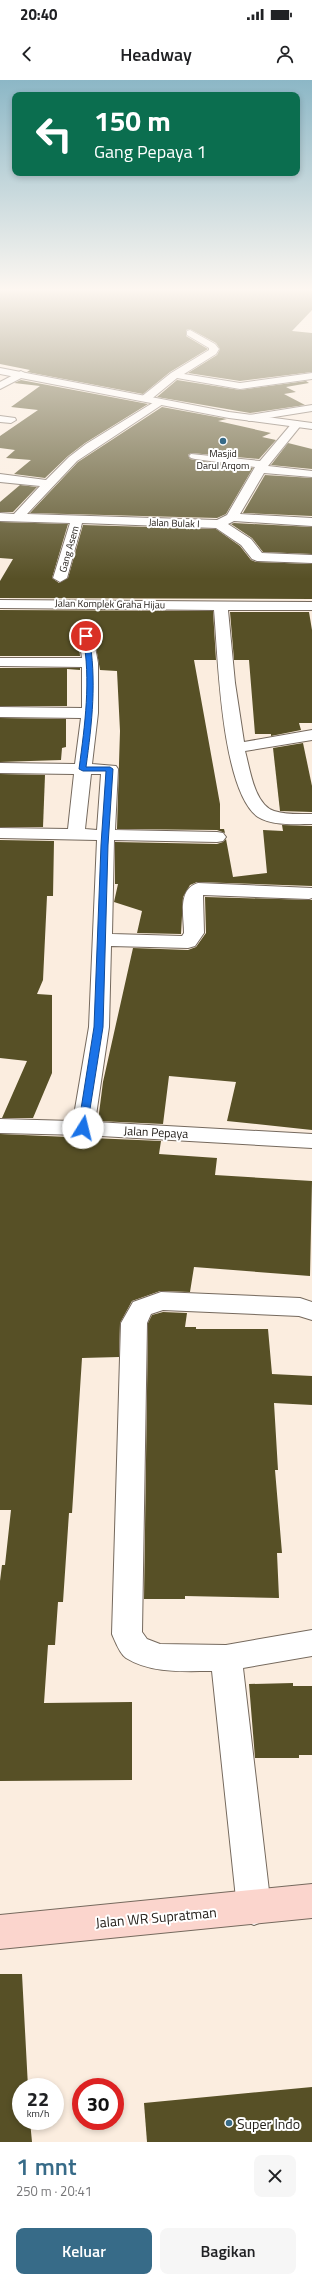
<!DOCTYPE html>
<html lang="id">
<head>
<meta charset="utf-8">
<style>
	body { margin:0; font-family:"Titillium Web",sans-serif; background:#f6f6f6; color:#202124; height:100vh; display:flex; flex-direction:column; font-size:15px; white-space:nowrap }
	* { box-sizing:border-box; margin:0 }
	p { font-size:13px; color:#757577 }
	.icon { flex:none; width:22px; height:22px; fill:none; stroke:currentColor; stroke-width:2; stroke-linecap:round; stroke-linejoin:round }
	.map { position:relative; height:2062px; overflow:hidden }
	.drawer { display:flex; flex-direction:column; background:#fff; flex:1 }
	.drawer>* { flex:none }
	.top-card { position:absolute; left:12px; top:12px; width:288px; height:84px; border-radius:8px; box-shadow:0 2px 6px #0003; background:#0b6e4f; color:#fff; overflow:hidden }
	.speed { position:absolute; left:12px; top:1998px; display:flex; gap:8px; font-size:20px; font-weight:700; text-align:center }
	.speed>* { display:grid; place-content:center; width:52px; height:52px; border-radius:50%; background:#fff; box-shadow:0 2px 6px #0003; line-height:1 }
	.speed small { font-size:10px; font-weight:400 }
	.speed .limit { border:6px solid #d22; background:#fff; color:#111 }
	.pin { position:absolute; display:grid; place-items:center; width:34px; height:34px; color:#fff; margin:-17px; border:2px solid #fff; border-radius:50%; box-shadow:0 1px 4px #0007 }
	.me { position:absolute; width:44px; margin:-22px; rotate:9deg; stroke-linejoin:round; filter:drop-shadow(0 0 3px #0008) }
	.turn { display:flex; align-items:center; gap:14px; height:84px; padding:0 16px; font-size:18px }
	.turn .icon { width:52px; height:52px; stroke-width:2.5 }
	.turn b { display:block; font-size:28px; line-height:34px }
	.round { display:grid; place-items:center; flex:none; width:42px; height:42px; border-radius:8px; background:#f6f6f6 }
	.overview { display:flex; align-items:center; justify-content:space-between; height:68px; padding:0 16px }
	h1 { font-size:24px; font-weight:600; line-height:30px; color:#376b88 }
	.action { display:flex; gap:8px; margin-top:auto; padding:8px 16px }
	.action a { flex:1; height:46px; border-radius:8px; background:#376b88; color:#fff; font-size:16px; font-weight:600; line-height:46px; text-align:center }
	.action a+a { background:#f6f6f6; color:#202124 }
	.status { display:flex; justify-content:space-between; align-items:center; height:28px; padding:0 20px; background:#fff; direction:ltr }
	.status svg { height:11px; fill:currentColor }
	header { display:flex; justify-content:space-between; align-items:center; height:52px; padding:0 16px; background:#fff; font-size:18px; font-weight:600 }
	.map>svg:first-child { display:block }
	.building { fill:#575026 }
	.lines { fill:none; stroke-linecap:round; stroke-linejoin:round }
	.minor-casing { stroke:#75695d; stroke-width:2 }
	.tertiary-casing { stroke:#75695d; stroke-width:2 }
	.secondary-casing { stroke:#75695d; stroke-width:2 }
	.minor { fill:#fff; fill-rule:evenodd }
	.tertiary { fill:#fff; fill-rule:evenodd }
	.secondary { fill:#fbd5cd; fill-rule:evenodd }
	.route { fill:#1a73e8; stroke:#114b97 }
	.poi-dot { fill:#376b88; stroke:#fff; stroke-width:1.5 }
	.labels { text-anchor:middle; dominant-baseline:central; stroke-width:4; stroke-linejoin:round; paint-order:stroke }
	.far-poi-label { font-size:10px; fill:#25201b; stroke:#fff }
	.far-street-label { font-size:10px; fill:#25201b; stroke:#fff }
	.street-label { font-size:12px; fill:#25201b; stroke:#fff }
	.near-street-label { font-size:14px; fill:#25201b; stroke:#fff }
	.near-poi-label { font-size:14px; fill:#25201b; stroke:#fff; text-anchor:start }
</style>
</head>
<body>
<div class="status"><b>20:40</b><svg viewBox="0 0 49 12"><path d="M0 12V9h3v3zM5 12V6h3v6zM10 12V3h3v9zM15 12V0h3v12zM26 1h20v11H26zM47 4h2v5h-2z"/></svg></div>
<header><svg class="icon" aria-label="back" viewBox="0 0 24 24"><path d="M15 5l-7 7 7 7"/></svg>Headway<svg class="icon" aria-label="person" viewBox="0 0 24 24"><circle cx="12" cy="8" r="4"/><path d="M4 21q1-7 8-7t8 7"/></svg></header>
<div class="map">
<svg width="312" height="2062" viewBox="0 0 312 2062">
	<rect width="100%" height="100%" fill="#fbeddf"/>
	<g class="building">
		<polygon points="0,210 312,210 312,230 292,251 312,253 312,292 240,301 188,293 217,275 220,269 216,263 190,249 186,250 186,256 208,269 170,292 143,314 27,292 30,290 0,284"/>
		<polygon points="21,300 148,324 85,363 68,376 45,398 14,394 31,380 6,378 15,370 0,368 0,356 38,330 11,327 40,306 14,303"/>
		<polygon points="177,300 240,310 306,301 309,303 286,307 296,312 284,314 305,325 250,333 157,317"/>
		<polygon points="162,327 227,339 218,341 271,353 262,357 276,360 259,379 191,373 188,375 190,379 195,380 253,388 226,434 217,438 30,433 78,382"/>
		<polygon points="288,363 312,369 312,389 271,385"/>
		<polygon points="265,395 312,398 312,436 243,433"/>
		<polygon points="20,405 37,407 13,432 0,432 0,422"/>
		<polygon points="0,442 68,444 52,498 59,503 68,498 83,445 216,449 240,466 251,480 256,482 312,484 312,519 0,518 0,501 13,479 0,478"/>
		<polygon points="234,443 312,447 312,474 263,472 252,458 231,444"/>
		<polygon points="0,530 213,531 216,580 194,580 220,724 220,749 224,749 225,753 217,750 117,749 120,651 117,591 100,590 94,556 87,551 78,555 80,576 0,576"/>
		<polygon points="230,532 309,532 312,550 312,643 299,643 301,650 271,656 271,654 255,654 249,580 234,580"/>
		<polygon points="0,588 80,588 80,590 67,589 67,626 0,626"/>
		<polygon points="0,638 66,639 66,667 62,668 61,680 0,682"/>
		<polygon points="303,663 312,706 312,732 280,731 273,668"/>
		<polygon points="0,694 45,695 43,747 0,747"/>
		<polygon points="282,745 312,746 312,806 197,802 190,805 183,817 181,854 137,853 142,831 114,822 118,804 115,804 115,762 217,764 223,762 226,759 233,797 267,793 263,750 283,751"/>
		<polygon points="0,760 54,761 53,816 47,816 43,900 37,914 52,915 52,993 33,1038 2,1038 27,981 0,978"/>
		<polygon points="205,817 312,820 312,1050 227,1041 236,1002 169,996 163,1044 98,1041 103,1002 133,868 188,870 196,867 206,853"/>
		<polygon points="0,1054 161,1061 159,1074 217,1078 215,1095 312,1101 310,1196 194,1187 190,1212 160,1211 132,1221 120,1243 119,1277 82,1278 72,1433 69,1433 63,1522 58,1522 55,1565 48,1565 44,1623 132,1622 132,1700 0,1701 0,1501 2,1485 5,1485 11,1430 0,1430"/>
		<polygon points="163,1232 187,1233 185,1247 196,1247 196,1249 268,1249 272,1294 312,1296 312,1325 274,1323 278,1390 275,1390 282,1473 277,1473 279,1518 185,1516 185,1519 144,1519 148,1243 152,1235"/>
		<polygon points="293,1603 293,1606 312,1606 312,1675 299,1675 299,1678 255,1678 249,1604"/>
		<polygon points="0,1894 22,1894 28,2007 21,2007 21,2041 30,2041 32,2062 0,2062"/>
		<polygon points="312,2007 312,2062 147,2062 144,2023"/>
	</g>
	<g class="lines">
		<defs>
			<g id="minor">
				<polygon points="190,250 215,264 219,269 216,274 184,294 240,303 312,293 312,299 240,309 177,298 149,321 141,321 141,317 171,293 209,270 209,268 187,255 187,251"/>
				<polygon points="21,291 26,294 25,296 0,309 0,302"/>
				<polygon points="159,319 164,322 163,324 77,381 27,434 217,440 227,435 255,387 195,379 191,378 189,376 191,374 260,381 293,342 297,341 302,344 268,386 312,391 312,397 264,393 240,434 312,438 312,446 234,441 228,444 251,459 262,473 312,475 312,483 257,481 252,479 241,465 216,448 82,443 67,498 60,502 53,498 70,443 0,441 0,433 14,434 40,406 0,402 0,394 46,400 69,377 86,364"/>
				<polygon points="312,325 312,331 249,341 244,338 249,335"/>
				<polygon points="0,336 15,338 16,340 11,343 0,342"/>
				<path d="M0 520 312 522V530H228L235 603 244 662 312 650V660L245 671C250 689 254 724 274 731 286 735 300 734 312 734V744C296 744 272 746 258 737 221 711 218 575 214 530L0 528Z"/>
				<path d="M86 552 93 556 98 583V633L92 684 116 686 118 689 115 750 217 752 223 753 226 757 223 761 217 762 114 760 112 854 182 856 184 853C184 836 177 809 198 803L312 808V818L309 819 203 815 204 853 195 866 188 868 111 866 109 947 95 1042 312 1054V1068L83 1055 0 1053V1039L73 1041 89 947 97 760 0 758V748L68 749 74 694 0 693V683L75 684 81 638 0 637V627L82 628V587L0 586V578H82L79 556ZM91 694H101L97 750 85 749Z"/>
				<path d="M161 1212 300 1218 312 1222V1240L299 1236 163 1230 151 1234 147 1243 142 1552 147 1559 160 1564 226 1565 312 1550V1576L243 1588 271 1828 266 1840 254 1845 242 1840 237 1828 212 1591C183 1591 152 1594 126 1578 120 1574 115 1561 112 1554L121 1243 133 1222Z"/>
			</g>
			<polygon id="tertiary" points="0,288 229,332 312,343 312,349 229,338 0,294"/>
			<polygon id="secondary" points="312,1804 312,1838 0,1869 0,1835"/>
		</defs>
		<use href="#minor" class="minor-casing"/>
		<use href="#tertiary" class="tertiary-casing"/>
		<use href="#secondary" class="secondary-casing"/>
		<use href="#minor" class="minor"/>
		<use href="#tertiary" class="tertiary"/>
		<use href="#secondary" class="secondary"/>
	</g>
	<linearGradient id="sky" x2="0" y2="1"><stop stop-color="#8cb7c6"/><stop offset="0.42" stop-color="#fdf7f1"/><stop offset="1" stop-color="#fdf7f1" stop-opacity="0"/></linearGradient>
	<rect width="312" height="499" fill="url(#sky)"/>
	<path class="route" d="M86 554 89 556C97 600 92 643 86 687H110L113 689 108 765 103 947 87 1048 83 1051 78 1048 94 947 101 765 106 691H83L79 689C85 644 91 601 83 556Z"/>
	<g class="poi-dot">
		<circle cx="223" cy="361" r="4"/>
		<circle cx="229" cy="2043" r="4"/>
	</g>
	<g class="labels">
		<g class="far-poi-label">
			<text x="223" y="373">Masjid<tspan x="223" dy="12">Darul Arqom</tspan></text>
		</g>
		<g class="far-street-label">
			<text transform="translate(174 443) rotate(2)">Jalan Bulak I</text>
			<text transform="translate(69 469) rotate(-74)">Gang Asem</text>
			<text transform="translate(110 524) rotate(1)">Jalan Komplek Graha Hijau</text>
		</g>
		<g class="street-label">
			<text transform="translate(156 1052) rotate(3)">Jalan Pepaya</text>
		</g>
		<g class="near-street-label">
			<text transform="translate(156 1837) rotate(-5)">Jalan WR Supratman</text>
		</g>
		<g class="near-poi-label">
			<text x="237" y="2043">Super Indo</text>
		</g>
	</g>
</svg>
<div class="speed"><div>22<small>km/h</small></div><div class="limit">30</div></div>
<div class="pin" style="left:86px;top:556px;background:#d93025"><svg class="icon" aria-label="arrive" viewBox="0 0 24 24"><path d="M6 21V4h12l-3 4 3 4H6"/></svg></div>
<svg class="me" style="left:83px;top:1048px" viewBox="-20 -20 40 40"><circle r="19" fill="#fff"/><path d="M0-13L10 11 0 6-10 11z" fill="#1a73e8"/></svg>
<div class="top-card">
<div class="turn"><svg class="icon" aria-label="left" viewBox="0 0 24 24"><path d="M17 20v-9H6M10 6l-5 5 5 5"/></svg><div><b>150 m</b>Gang Pepaya 1</div></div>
</div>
</div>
<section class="drawer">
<div class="overview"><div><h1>1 mnt</h1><p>250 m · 20:41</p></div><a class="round"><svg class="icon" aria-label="close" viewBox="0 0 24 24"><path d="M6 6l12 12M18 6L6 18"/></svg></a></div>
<div class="action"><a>Keluar</a><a>Bagikan</a></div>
</section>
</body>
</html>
